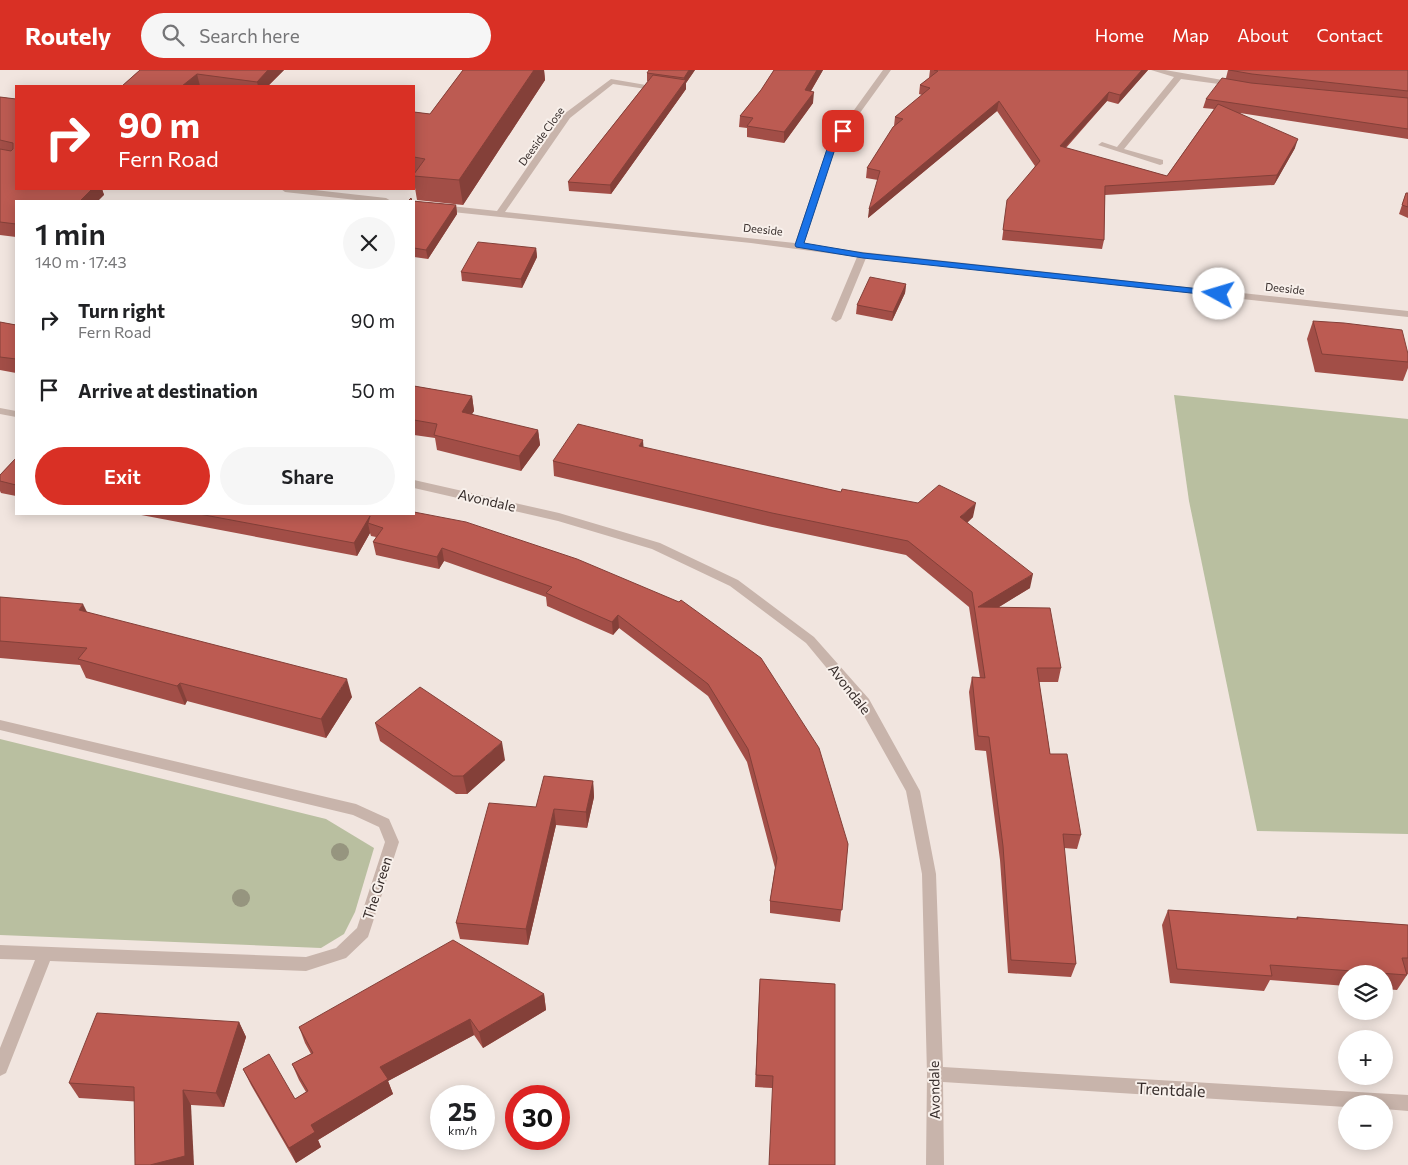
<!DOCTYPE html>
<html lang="en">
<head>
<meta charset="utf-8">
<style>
	body { margin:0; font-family:Commissioner,sans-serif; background:#f6f6f6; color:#202124; height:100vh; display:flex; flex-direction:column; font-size:19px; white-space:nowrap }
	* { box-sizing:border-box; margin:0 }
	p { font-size:16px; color:#757577 }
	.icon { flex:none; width:28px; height:28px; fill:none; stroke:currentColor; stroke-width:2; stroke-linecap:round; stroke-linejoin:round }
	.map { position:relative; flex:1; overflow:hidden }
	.side { position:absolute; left:15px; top:130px; width:400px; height:315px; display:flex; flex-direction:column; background:#fff; border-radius:0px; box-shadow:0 2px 12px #0003 }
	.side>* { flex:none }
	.guide { position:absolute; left:15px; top:15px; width:400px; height:105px; border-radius:0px; box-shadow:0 2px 12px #0003; background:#d93025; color:#fff; overflow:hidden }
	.controls { position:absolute; left:1338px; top:895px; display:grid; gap:10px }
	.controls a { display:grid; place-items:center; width:55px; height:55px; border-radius:50%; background:#fff; box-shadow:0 2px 12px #0003; font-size:25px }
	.speed { position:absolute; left:430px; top:1015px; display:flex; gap:10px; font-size:25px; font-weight:700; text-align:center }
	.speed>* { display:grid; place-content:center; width:65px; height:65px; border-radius:50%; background:#fff; box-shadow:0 2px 12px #0003; line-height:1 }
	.speed small { font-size:12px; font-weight:400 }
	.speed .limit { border:8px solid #d22; background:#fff; color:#111 }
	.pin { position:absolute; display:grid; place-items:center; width:42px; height:42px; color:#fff; margin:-21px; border-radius:10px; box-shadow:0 2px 8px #0006 }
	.me { position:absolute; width:55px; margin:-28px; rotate:276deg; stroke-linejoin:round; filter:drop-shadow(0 0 4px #0008) }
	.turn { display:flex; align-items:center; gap:18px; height:105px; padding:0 20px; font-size:22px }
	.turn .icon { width:65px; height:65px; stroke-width:2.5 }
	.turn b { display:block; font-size:35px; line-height:42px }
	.round { display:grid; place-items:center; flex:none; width:52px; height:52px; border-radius:26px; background:#f6f6f6 }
	.summary { display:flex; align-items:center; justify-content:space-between; height:85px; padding:0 20px }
	h1 { font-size:30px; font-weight:600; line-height:38px }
	.primary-button { display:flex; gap:10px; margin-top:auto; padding:10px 20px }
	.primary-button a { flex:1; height:58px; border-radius:30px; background:#d93025; color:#fff; font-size:20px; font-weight:600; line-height:58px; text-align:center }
	.primary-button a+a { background:#f6f6f6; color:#202124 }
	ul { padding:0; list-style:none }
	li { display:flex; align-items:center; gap:15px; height:70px; padding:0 20px }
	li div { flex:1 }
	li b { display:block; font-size:19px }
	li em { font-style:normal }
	header { display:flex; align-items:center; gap:30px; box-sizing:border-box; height:70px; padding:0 25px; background:#d93025; color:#fff }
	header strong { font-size:24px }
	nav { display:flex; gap:28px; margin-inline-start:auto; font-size:18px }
	.search { width:350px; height:45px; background:#f6f6f6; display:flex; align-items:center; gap:12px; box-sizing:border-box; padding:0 18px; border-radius:28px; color:#757577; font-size:19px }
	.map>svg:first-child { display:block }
	.green { fill:#b9bfa0 }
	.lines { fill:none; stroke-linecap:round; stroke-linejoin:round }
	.minor { fill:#c8b4ab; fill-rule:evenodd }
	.tree { fill:#96957f }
	.wall { fill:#a24e47 }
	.shaded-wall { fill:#844039 }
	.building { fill:#bc5b52; stroke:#844039 }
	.route { fill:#1a73e8; stroke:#114b97 }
	.labels { text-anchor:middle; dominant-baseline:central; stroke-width:4; stroke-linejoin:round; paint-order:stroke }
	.far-street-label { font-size:11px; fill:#362c2a; stroke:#f8f0eb }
	.street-label { font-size:14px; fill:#362c2a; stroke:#f8f0eb }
	.near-street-label { font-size:16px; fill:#362c2a; stroke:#f8f0eb }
</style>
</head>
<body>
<header>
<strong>Routely</strong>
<div class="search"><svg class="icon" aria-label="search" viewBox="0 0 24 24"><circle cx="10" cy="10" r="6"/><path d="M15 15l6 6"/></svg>Search here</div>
<nav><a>Home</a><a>Map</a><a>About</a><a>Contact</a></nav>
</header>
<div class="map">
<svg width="1408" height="1095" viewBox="0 0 1408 1095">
	<rect width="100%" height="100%" fill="#f1e5df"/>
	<g class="green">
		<polygon points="1174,325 1408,349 1408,764 1257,761 1189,431"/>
		<polygon points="0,669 326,749 374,778 355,842 344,864 321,878 0,865"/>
	</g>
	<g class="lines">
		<g class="minor">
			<polygon points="883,0 891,0 836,76 804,174 863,182 1408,241 1408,247 866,188 841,249 836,252 831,249 857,187 751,173 414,138 414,132 497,141 564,44 611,9 646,15 650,17 646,19 613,14 570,48 505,142 795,173 828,76"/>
			<polygon points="1151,0 1165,0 1234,12 1238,14 1234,16 1181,9 1124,79 1163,90 1163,94 1160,95 1098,75 1102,72 1117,77 1174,7"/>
			<polygon points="281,119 306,119 386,128 391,131 365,131 285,122"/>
			<polygon points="0,338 16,341 16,347 0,344"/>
			<polygon points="414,410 559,443 660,473 738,510 814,567 869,629 920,721 936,804 943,997 1408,1025 1408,1041 1384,1039 1384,1034 1346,1034 1346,1037 943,1012 944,1095 926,1095 927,1004 922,804 906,721 859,637 806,573 730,516 652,479 558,451 414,418"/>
			<polygon points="0,650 356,734 389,749 399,772 368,867 346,888 306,901 50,891 8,998 6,1003 0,1006 0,978 35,890 0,889 0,875 306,887 336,878 357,858 385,772 379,757 353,745 0,660"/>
		</g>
	</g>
	<g class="tree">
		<circle cx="340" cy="782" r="9"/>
		<circle cx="241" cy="828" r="9"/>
	</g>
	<g class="wall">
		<polygon points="140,0 284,0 268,16 122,16"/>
		<polygon points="463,0 544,0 545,10 463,135 417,130 414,112 414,42 430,44"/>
		<polygon points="695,0 686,13 686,19 611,124 569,121 568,112 648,11 647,11 647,3"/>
		<polygon points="774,0 823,0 811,21 813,33 784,73 747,67 747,58 739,57 740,46 761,20"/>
		<polygon points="930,0 1148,0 1118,34 1107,31 1066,78 1167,106 1214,39 1203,38 1206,29 1226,8 1228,0 1408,0 1408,69 1240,43 1295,78 1274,115 1105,125 1104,170 1102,179 1002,170 1006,140 1035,96 997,41 868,148 878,110 866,108 867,98 894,56 895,47 922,25 919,24 920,15 929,8"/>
		<polygon points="0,27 16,29 16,119 102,119 104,125 16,131 16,167 0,165"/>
		<polygon points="1406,123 1408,123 1408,148 1399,144"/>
		<polygon points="411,128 412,131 456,135 457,144 428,189 414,187 414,131 408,131"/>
		<polygon points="536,178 537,187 522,218 462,211 461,202"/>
		<polygon points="906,214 905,223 892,251 856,244 857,235"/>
		<polygon points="1313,251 1408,284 1408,298 1403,311 1315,302 1307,269"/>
		<polygon points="0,252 16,255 16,303 0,300"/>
		<polygon points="414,316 472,326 474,341 471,345 538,360 540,375 521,401 437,380 435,368 414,365"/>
		<polygon points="644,378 841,422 973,447 967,453 1030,518 999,537 1061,598 1058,612 1039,612 1050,684 1081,765 1077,779 1064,778 1076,894 1071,907 1008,903 1000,790 986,681 975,680 969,622 972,607 980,608 969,537 906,485 772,457 554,406 553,391"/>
		<polygon points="16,388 16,426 1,423 0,421 0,405"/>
		<polygon points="136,444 414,444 679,532 848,774 840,852 770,843 770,831 775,798 747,692 708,626 619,558 613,565 547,536 546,527 444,491 439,499 376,485 373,472 376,467 371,466 370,463 357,486"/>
		<polygon points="0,527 87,542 352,627 326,668 187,631 185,635 86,608 80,595 0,588"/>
		<polygon points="375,653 505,690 467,724 456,724 380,671"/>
		<polygon points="593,711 594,727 587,758 556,755 528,875 460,869 456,853 536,737"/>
		<polygon points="1168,840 1296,849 1297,847 1408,855 1408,904 1406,904 1407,905 1397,920 1384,919 1384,904 1346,904 1346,916 1270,910 1264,921 1170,913 1162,855"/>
		<polygon points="760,909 835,914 772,1018 755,1017"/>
		<polygon points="544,924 546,940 483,978 474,965 388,1011 393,1024 318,1070 321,1077 296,1093 251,1015 243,999 295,1029 306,1022 299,1010 292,994 311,984 305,973 299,957"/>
		<polygon points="239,952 246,967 224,1037 79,1028 69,1013"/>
	</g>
	<g class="shaded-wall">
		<polygon points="268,0 284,0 268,16 258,16 257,12"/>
		<polygon points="534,0 544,0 545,10 463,135 459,110"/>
		<polygon points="689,0 695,0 686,13 686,19 611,124 610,115 684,13 684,8"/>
		<polygon points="817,0 823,0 805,31 805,20"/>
		<polygon points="1142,0 1148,0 1118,34 1120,25"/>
		<polygon points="197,4 200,16 182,16"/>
		<polygon points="814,22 813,33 784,73 784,62"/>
		<polygon points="1109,22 1107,31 1058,85 1060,76"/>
		<polygon points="999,31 997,41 868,148 869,139"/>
		<polygon points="1298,69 1295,78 1274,115 1277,105"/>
		<polygon points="92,119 102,119 104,125 98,131 80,131"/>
		<polygon points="456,135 457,144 428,189 426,180"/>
		<polygon points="536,178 537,187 522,218 521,209"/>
		<polygon points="906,214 905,223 892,251 893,242"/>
		<polygon points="472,326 474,341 464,357 462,342"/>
		<polygon points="538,360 540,375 521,401 519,386"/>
		<polygon points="643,370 644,384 639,376"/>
		<polygon points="976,433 973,447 958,461 960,447"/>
		<polygon points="370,446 368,453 370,463 357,486 354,473"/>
		<polygon points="442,478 444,491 439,499 437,487"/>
		<polygon points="1033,504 1030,518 976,551 978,537"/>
		<polygon points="83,534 92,552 79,540"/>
		<polygon points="618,545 619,558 613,565 612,552"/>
		<polygon points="347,609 352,627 326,668 321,649"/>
		<polygon points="180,613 187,631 185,635 177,616"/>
		<polygon points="502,672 505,690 467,724 463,706"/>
		<polygon points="593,711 594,727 587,758 586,742"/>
		<polygon points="554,739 556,755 528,875 526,859"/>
		<polygon points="544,924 546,940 483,978 479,962"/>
		<polygon points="470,949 474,965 388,1011 393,1024 318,1070 321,1077 296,1093 289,1078 311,1055 380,997"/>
		<polygon points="239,952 246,967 224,1037 216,1023"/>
		<polygon points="183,1020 191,1035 194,1095 150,1095"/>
	</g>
	<g class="building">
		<polygon points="140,0 268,0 257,12 197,4 182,16 122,16"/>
		<polygon points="463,0 534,0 459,110 414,106 414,104 425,89 414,87 414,42 430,44"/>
		<polygon points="649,0 689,0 684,8 647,3"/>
		<polygon points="774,0 817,0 805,20 814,22 784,62 747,56 753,48 740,46 761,20"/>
		<polygon points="934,0 1142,0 1120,25 1109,22 1060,76 1167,106 1218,34 1298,69 1277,105 1105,116 1104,170 1003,160 1007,130 1040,91 999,31 869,139 880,101 867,98 893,57 903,49 895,47 930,18 920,15 938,1"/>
		<polygon points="1229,0 1408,0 1408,21 1252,4"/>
		<polygon points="653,5 686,10 610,115 568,112"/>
		<polygon points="1222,8 1251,13 1408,28 1408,59 1206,29"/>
		<polygon points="0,27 16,29 16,119 92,119 80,131 16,131 16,154 0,152 0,79 11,81 13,79 13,73 0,70"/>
		<polygon points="1406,123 1408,123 1408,137 1402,135"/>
		<polygon points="411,128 412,131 456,135 426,180 414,178 414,131 408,131"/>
		<polygon points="478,172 536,178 521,209 461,202"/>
		<polygon points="870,207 906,214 893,242 857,235"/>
		<polygon points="1313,251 1344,253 1402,260 1408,284 1408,292 1322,284"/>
		<polygon points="0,252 16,255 16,289 0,287"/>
		<polygon points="414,316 472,326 462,342 538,360 519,386 434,365 437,354 414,350"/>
		<polygon points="578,354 643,370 639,376 841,422 842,419 918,433 939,415 976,433 960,447 1033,504 978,537 1050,538 1061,598 1037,598 1050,684 1067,684 1081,765 1063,764 1076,894 1011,890 1003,776 989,667 978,666 972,607 985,608 972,522 908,471 772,443 553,391"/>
		<polygon points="16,388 16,415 0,411 0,405"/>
		<polygon points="414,442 466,452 577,489 679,532 681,530 761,588 819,678 848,774 842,840 770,831 777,788 748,679 708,614 618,545 612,552 546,523 552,517 442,478 437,487 373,472 383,458 368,453 370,446 354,473 199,444 414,444"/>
		<polygon points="0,527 83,534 79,540 347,609 321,649 180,613 177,616 78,589 87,578 0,571"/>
		<polygon points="420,617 502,672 463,706 453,706 375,653"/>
		<polygon points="544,706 593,711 586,742 554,739 526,859 456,853 489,733 536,737"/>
		<polygon points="1168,840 1298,849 1297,847 1408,855 1408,888 1402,888 1407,905 1270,895 1272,906 1177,899"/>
		<polygon points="453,870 544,924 479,962 470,949 380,997 388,1009 311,1055 315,1062 289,1078 243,999 269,984 295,1029 308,1021 292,994 313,983 299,957"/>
		<polygon points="760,909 835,914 835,1095 769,1095 773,1006 756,1005"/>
		<polygon points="97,943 239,952 216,1023 183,1020 185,1086 150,1095 135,1095 134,1017 69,1013"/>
	</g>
	<polygon class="route" points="840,59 847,61 836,76 804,173 863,183 1219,221 1223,224 1219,226 863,188 796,177 795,175 828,76"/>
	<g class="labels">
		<g class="far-street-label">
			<text transform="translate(541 66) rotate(-54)">Deeside Close</text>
			<text transform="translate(763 159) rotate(6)">Deeside</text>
			<text transform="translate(1285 218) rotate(6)">Deeside</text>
		</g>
		<g class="street-label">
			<text transform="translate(487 430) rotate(13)">Avondale</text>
			<text transform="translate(850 619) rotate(52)">Avondale</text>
			<text transform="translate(377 818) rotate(-72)">The Green</text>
			<text transform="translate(934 1020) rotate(-91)">Avondale</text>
		</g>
		<g class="near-street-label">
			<text transform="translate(1171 1019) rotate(3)">Trentdale</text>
		</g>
	</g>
</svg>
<div class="controls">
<a><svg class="icon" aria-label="layers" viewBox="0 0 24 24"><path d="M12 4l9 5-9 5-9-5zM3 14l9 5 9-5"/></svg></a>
<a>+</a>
<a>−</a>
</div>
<div class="speed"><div>25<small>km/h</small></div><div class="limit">30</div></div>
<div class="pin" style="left:843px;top:61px;background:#d93025"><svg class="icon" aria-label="arrive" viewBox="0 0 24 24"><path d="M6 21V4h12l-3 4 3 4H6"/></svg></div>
<svg class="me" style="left:1219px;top:224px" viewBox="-20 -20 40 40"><circle r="19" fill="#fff"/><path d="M0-13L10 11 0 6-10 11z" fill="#1a73e8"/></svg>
<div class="guide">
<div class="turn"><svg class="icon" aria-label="right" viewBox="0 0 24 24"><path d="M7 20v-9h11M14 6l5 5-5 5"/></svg><div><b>90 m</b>Fern Road</div></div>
</div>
<section class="side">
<div class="summary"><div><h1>1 min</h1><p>140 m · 17:43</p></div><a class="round"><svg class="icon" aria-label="close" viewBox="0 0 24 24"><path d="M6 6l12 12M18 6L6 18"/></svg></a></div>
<ul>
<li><svg class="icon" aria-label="right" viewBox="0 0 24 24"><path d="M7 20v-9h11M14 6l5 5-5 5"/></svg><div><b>Turn right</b><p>Fern Road</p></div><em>90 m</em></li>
<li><svg class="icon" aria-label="arrive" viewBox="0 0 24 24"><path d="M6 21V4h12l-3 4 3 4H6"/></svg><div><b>Arrive at destination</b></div><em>50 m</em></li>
</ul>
<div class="primary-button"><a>Exit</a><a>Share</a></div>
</section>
</div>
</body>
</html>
